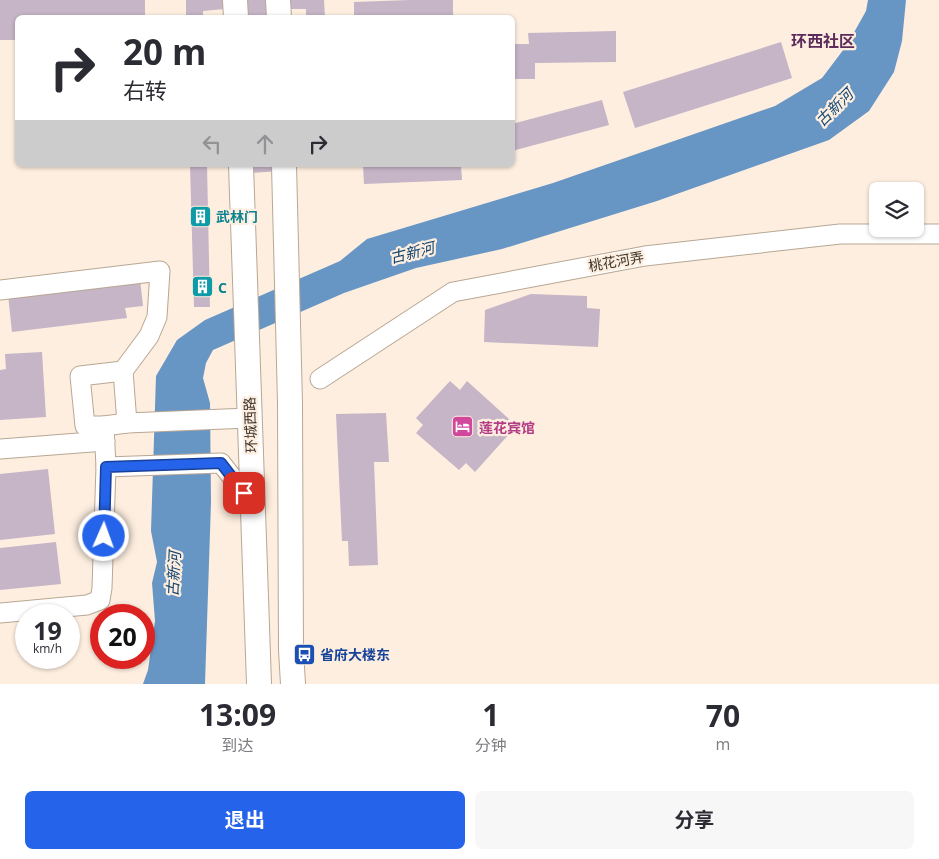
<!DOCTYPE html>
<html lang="zh">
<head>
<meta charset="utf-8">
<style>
	body { margin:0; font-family:"Open Sans","Noto Sans SC",sans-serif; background:#f7f7f7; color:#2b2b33; height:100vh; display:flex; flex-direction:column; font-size:19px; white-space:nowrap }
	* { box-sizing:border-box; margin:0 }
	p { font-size:16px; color:#7c7c81 }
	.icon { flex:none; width:28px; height:28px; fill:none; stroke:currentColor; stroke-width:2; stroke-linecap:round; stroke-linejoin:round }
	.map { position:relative; height:684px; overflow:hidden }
	.panel { display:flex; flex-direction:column; background:#fff; flex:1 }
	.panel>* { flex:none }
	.banner { position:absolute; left:15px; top:15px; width:500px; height:152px; border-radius:8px; box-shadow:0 1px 4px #0004; background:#fff; color:#2b2b33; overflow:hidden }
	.buttons { position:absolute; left:869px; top:182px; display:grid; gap:10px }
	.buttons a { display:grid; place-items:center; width:55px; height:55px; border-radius:8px; background:#fff; box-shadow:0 1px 4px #0004; font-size:25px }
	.speed { position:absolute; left:15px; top:604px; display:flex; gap:10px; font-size:25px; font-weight:700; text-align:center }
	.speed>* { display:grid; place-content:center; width:65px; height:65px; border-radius:50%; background:#fff; box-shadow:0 1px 4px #0004; line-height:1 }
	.speed small { font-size:12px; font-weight:400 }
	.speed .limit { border:8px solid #d22; background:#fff; color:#111 }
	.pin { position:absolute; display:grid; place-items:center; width:42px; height:42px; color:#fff; margin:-21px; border-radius:10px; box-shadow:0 2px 8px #0006 }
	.me { position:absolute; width:55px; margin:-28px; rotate:2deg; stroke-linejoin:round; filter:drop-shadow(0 0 4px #0008) }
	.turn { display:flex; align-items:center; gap:18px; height:105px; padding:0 25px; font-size:22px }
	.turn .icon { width:65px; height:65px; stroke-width:2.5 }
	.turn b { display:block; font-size:35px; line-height:42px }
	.lanes { display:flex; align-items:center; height:48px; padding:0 25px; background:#0003; justify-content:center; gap:25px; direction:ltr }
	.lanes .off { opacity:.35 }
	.eta { display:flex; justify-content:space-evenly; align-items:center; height:85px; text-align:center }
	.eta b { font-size:30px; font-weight:700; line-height:35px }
	.button { display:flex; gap:10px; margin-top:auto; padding:10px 25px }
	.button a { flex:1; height:58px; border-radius:8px; background:#2563eb; color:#fff; font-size:20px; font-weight:700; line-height:58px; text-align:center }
	.button a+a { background:#f7f7f7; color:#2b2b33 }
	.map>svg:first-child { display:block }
	.water { fill:#6796c4 }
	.building { fill:#c6b4c7 }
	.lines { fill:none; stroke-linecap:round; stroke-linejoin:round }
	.minor-casing { stroke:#b8a794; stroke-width:21 }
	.major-casing { stroke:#b8a794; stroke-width:26 }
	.minor { stroke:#fff; stroke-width:19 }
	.major { stroke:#fff; stroke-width:24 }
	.route-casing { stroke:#184099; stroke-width:12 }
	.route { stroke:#2563eb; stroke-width:9 }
	.labels { text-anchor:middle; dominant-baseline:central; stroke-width:4.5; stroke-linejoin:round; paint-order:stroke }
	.culture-label { font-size:14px; font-weight:bold; fill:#0d838f; stroke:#fdeedf; text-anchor:start }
	.street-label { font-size:14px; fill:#3b342c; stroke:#fdeedf }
	.hotel-label { font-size:14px; font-weight:bold; fill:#b23c85; stroke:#fdeedf; text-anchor:start }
	.transit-label { font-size:14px; font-weight:bold; fill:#164399; stroke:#fdeedf; text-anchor:start }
	.water-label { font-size:15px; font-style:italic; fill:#104471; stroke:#fdeedf }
	.quarter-label { font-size:16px; font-weight:bold; fill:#5d2b5b; stroke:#fdeedf }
</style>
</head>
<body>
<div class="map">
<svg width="939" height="684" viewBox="0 0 939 684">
	<rect width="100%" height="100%" fill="#fdeedf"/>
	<polygon class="water" points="868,0 906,0 902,41 894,72 869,111 829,140 657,201 502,249 416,268 344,293 213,350 206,363 203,378 210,403 211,502 205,684 143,684 148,670 155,621 152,583 157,562 151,531 156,376 177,340 205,320 340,261 367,239 553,183 775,106 822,78 847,45 866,11"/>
	<g class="building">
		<polygon points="0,0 145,0 145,18 18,18 18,40 0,40"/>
		<polygon points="186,0 324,0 325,18 306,18 306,9 288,9 289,18 225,18 225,9 203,11 203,18 186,18"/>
		<polygon points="410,0 453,0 453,18 354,18 354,2"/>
		<polygon points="616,31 616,62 535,63 535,79 512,79 512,44 529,44 528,33"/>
		<polygon points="781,42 792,78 635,128 623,92"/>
		<polygon points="602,100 609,125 512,151 512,124"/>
		<polygon points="190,165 207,165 210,307 194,307"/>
		<polygon points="233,165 295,165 295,170 234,174"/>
		<polygon points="363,165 461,165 462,180 364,184"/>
		<polygon points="140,279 143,306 125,308 127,318 12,332 8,295"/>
		<polygon points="531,294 587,296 587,308 600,309 598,347 484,342 485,310"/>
		<polygon points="42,352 46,417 0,420 0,370 6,369 5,354"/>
		<polygon points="450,381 460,390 467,381 509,419 503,427 510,433 475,472 466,463 459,470 416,433 423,425 416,418"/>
		<polygon points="386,413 389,462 374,462 378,565 349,566 348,541 342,541 336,414"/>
		<polygon points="48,469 55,534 0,540 0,474"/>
		<polygon points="56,542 61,584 0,590 0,548"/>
	</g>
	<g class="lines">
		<defs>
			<g id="minor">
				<polyline points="0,290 160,271 157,317 149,336 123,371 127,423"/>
				<polyline points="320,379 453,292 645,256 840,234 939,234"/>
				<polyline points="249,418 127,423 104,426 106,467 221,463 253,504"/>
				<polyline points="104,426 85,426 80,376 123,371"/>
				<polyline points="0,449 105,441"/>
				<polyline points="0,613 87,605 100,600 102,588 106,467"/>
			</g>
			<g id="major">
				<polyline points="235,0 236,18"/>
				<polyline points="278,0 279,18"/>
				<polyline points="241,165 259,684"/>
				<polyline points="284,165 290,403 291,650 293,684"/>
			</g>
		</defs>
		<use href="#minor" class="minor-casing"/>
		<use href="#major" class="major-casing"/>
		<use href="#minor" class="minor"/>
		<use href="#major" class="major"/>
	</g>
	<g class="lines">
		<defs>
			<polyline id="route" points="104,536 106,467 221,463 244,493"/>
		</defs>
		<use href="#route" class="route-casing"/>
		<use href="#route" class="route"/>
	</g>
	<defs>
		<symbol id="building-square" viewBox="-11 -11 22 22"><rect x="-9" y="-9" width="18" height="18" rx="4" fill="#0f9aa8" stroke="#fdeedf"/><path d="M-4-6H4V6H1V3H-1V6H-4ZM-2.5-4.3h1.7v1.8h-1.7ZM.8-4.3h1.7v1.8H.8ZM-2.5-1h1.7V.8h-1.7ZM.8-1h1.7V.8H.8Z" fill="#fff"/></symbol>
		<symbol id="hotel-square" viewBox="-11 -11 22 22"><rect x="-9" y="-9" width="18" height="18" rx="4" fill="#d1479c" stroke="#fdeedf"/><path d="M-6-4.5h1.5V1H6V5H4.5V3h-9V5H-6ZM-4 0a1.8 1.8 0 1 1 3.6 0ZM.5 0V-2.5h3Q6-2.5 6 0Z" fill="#fff"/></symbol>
		<symbol id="bus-square" viewBox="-11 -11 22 22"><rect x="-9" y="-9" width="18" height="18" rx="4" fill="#1a4fb4" stroke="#fdeedf"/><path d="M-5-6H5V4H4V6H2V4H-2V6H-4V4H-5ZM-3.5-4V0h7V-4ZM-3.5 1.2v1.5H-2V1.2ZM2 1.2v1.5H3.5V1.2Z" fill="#fff"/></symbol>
	</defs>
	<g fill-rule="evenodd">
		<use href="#building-square" x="188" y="204" width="25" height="25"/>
		<use href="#building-square" x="190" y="274" width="25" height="25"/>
		<use href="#hotel-square" x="450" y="414" width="25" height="25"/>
		<use href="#bus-square" x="292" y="642" width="25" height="25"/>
	</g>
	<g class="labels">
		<g class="culture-label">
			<text x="216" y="216">武林门</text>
			<text x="218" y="287">C</text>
		</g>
		<g class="street-label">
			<text transform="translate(616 261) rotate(-10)">桃花河弄</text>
			<text transform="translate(250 425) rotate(-92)">环城西路</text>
		</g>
		<g class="hotel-label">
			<text x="479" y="427">莲花宾馆</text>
		</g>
		<g class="transit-label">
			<text x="320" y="654">省府大楼东</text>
		</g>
		<g class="water-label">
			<text transform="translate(834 107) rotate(-45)">古新河</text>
			<text transform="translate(412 252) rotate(-14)">古新河</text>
			<text transform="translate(173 574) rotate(-87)">古新河</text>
		</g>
		<g class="quarter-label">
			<text x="823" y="41">环西社区</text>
		</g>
	</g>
</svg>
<div class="buttons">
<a><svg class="icon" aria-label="layers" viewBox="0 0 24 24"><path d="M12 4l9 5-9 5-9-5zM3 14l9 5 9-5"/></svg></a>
</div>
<div class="speed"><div>19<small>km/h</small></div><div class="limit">20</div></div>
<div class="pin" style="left:244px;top:493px;background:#d93025"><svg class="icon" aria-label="arrive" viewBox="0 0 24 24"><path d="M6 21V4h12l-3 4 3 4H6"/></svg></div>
<svg class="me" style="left:104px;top:536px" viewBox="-20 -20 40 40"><circle r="17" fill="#2563eb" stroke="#fff" stroke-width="3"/><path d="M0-11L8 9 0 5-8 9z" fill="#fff"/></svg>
<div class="banner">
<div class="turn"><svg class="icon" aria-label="right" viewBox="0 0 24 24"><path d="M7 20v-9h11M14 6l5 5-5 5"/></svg><div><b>20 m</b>右转</div></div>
<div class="lanes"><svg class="icon off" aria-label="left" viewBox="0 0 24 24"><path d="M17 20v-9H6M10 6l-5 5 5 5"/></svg><svg class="icon off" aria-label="ahead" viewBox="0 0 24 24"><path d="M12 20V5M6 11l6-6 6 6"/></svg><svg class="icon" aria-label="right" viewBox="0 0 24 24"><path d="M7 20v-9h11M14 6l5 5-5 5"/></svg></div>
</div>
</div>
<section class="panel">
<div class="eta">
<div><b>13:09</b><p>到达</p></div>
<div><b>1</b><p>分钟</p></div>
<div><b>70</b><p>m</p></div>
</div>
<div class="button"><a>退出</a><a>分享</a></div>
</section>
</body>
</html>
